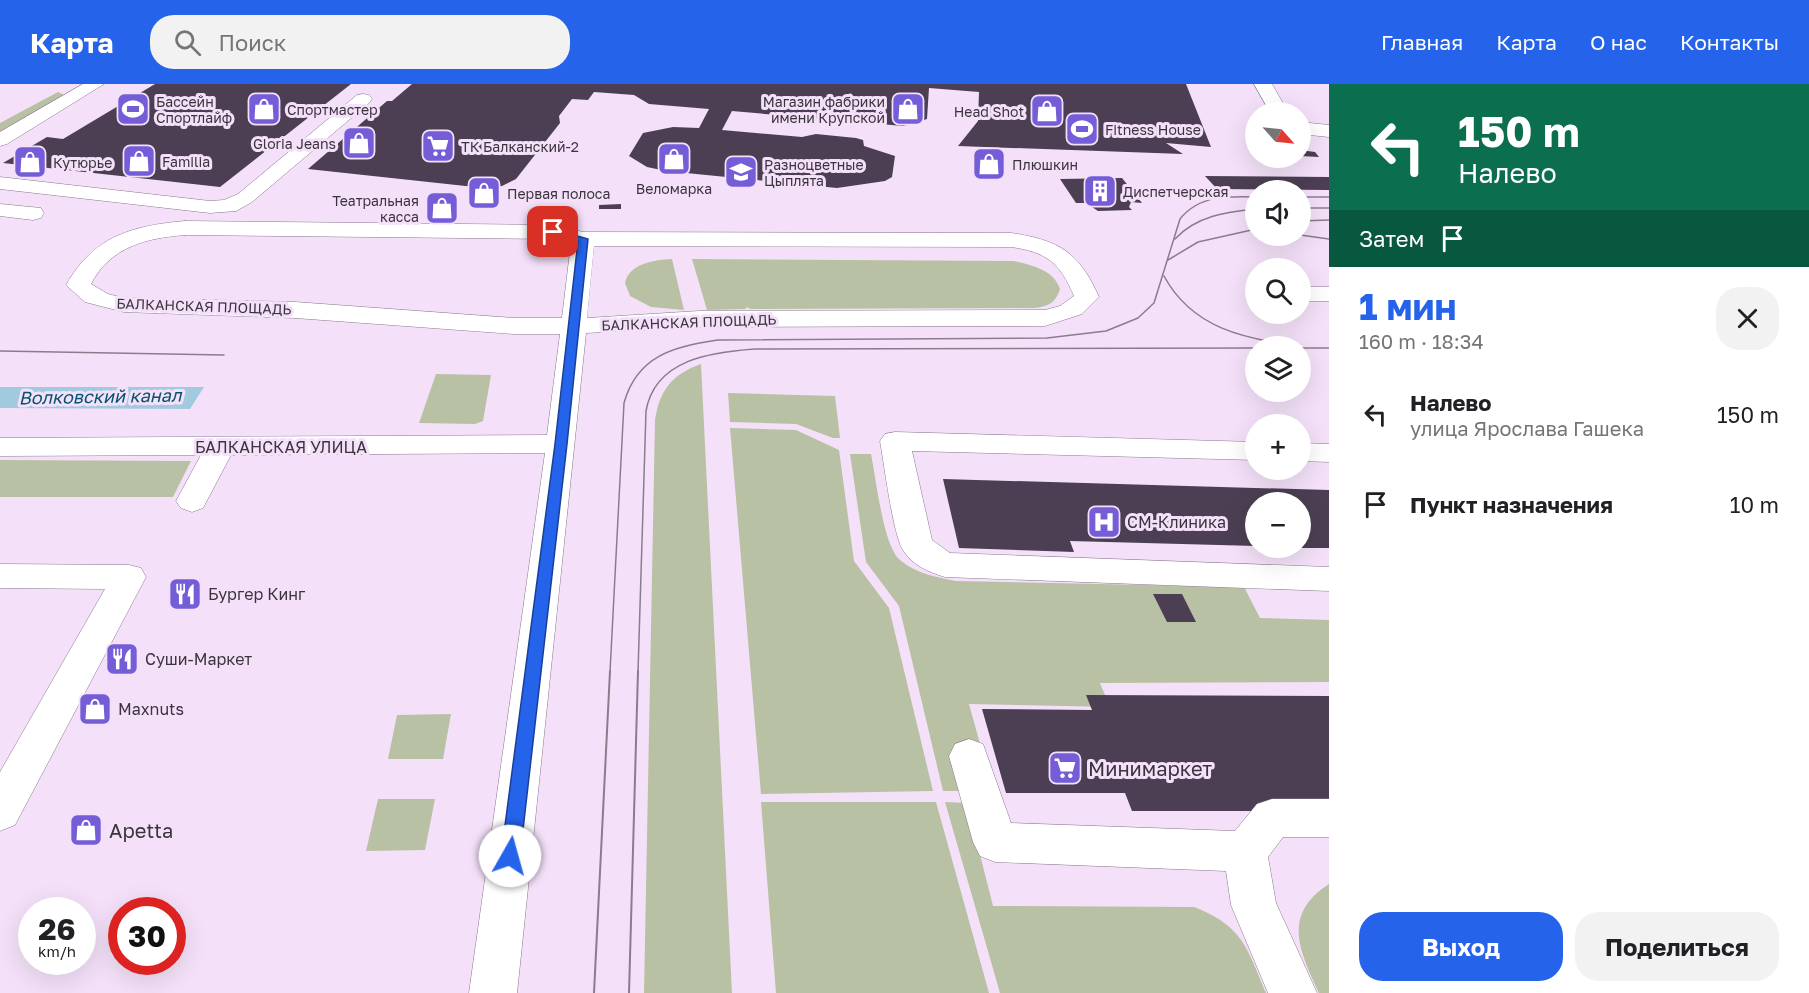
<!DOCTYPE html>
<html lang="ru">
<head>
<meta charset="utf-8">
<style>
	body { margin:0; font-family:"Golos Text",sans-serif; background:#f2f2f2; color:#202124; height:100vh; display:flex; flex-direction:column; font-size:22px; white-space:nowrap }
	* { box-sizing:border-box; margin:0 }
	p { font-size:20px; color:#757577 }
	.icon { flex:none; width:33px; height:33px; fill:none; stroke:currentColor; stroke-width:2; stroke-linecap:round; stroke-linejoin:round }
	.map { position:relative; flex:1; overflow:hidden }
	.drawer { display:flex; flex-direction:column; background:#fff; width:480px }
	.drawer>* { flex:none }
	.banner { background:#0b6e4f; color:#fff; overflow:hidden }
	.needle { width:39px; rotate:117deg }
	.buttons { position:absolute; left:1245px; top:18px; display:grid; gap:12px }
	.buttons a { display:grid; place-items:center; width:66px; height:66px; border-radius:50%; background:#fff; box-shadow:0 6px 24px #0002; font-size:30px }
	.speed { position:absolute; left:18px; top:813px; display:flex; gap:12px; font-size:30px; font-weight:700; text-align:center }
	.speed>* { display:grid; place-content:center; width:78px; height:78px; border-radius:50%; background:#fff; box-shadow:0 6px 24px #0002; line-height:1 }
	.speed small { font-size:15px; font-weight:400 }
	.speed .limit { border:9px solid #d22; background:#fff; color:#111 }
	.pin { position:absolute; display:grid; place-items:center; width:51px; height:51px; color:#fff; margin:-26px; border-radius:12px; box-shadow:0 3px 9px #0006 }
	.me { position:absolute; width:66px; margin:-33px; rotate:7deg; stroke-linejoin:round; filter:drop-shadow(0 0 4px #0008) }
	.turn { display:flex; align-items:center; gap:21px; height:126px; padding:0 30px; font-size:27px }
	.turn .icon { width:78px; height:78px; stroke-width:2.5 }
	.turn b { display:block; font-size:42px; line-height:51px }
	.then { display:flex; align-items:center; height:57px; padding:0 30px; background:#0003; gap:12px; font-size:22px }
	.round { display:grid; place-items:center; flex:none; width:63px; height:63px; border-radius:24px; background:#f2f2f2 }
	.summary { display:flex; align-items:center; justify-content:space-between; height:102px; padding:0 30px }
	h1 { font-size:36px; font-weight:700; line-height:45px; color:#2563eb }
	.cta { display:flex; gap:12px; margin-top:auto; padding:12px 30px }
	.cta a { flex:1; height:69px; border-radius:24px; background:#2563eb; color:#fff; font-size:24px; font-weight:700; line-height:69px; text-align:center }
	.cta a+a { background:#f2f2f2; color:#202124 }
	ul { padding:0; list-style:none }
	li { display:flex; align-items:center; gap:18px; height:90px; padding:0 30px }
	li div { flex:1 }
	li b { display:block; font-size:22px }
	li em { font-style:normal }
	header { display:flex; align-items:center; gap:36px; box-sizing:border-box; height:84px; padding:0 30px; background:#2563eb; color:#fff }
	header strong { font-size:28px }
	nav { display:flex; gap:33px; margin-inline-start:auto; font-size:21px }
	.search { width:420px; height:54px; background:#f2f2f2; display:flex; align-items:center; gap:15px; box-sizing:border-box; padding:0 21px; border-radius:24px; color:#757577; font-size:22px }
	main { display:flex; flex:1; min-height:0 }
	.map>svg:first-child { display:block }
	.green { fill:#b9c1a4 }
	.water { fill:#a2cadf }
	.building { fill:#4c3f53 }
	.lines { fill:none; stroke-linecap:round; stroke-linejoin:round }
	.minor-casing { stroke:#88778d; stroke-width:1 }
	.minor { fill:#fff; fill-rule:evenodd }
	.tram-far1 { stroke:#897d8c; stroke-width:1.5 }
	.tram { stroke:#897d8c; stroke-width:2 }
	.route { fill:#2563eb; stroke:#184099; stroke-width:1.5 }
	.labels { text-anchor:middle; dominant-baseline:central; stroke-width:6; stroke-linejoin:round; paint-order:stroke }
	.far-poi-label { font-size:14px; fill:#3b343d; stroke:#f4e1f9; text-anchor:start }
	.far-street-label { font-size:14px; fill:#3b343d; stroke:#f4e1f9 }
	.street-label { font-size:16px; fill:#3b343d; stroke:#f4e1f9 }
	.poi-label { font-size:16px; fill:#3b343d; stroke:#f4e1f9; text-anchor:start }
	.water-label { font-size:18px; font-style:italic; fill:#03536f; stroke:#f4e1f9 }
	.near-poi-label { font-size:20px; fill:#3b343d; stroke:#f4e1f9; text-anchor:start }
</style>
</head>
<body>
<header>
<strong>Карта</strong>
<div class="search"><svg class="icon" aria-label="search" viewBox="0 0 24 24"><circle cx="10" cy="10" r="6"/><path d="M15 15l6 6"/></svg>Поиск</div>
<nav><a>Главная</a><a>Карта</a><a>О нас</a><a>Контакты</a></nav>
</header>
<main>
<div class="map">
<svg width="1329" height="909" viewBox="0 0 1329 909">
	<rect width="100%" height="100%" fill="#f4e1f9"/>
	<g class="green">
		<polygon points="58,8 64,11 0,47 0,39"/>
		<path d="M672 175 684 226 651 223 630 212 625 199C629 179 655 176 672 175Z"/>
		<path d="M692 175 1014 177C1032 181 1054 186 1060 205 1056 219 1047 223 1034 224L751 225 746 223V225L707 226Z"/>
		<path d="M701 280 732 909H644L655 336C659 307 672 290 701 280Z"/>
		<polygon points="436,290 491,291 483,337 475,340 419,339"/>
		<polygon points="728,309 835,312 840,354 833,354 796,340 730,338"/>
		<polygon points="730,344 796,346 839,366 854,477 889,524 933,707 761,710"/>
		<path d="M850 370H871C876 394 883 460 899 475 914 489 936 493 956 497L1244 503 1260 534 1329 536V598L1100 599 1110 623 969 620 982 667 964 707H943L899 522 866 478Z"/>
		<polygon points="0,376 191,377 173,413 0,413"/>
		<polygon points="451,630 443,675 388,675 397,631"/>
		<polygon points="378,715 435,715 425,766 366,767"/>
		<polygon points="761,718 936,718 989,909 776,909"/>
		<path d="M945 718 967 719 993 822 1194 823C1243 842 1247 864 1266 909H1000Z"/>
		<path d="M1329 800V909H1319C1300 867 1281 831 1329 800Z"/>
	</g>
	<polygon class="water" points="0,303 204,303 190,325 0,324"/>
	<g class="building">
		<polygon points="155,0 351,0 220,103 3,79 47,53 63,55"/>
		<polygon points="412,0 1186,0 1211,63 1166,59 1183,70 958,62 978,37 979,8 929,4 927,35 903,42 732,27 722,46 802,53 816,50 856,54 863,56 864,62 895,72 892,93 885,97 837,104 666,87 647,83 629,72 643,49 673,43 699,44 709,25 649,20 634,11 594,8 588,16 572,15 559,32 560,39 516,95 502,102 484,104 308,85 387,17 392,17"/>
		<polygon points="1300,66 1315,68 1319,73 1300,72"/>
		<polygon points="975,77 1004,79 1004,84 975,82"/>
		<polygon points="1205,92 1329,93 1329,106 1217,105"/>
		<polygon points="1122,94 1142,119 1131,118 1129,123 1132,126 1098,127 1086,119 1076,119 1060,95"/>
		<polygon points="476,105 496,107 492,113 471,111"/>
		<polygon points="621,120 621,125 599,125 599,121"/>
		<polygon points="943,395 1329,406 1329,464 1300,464 1300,418 1256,418 1256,462 1070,457 1074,468 959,464"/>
		<polygon points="1153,510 1182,510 1196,538 1167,538"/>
		<polygon points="1086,611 1329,612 1329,727 1132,727 1125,709 1006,709 982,625 1092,626"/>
	</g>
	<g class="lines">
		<defs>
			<g id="minor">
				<polygon points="83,0 104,0 7,60 0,62 0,48"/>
				<polygon points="1254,0 1272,0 1288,28 1270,28"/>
				<polygon points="363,10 369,11 372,15 369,19 252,118 236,127 210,129 0,105 0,93 210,117 224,116 238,110 357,11"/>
				<polygon points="1300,38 1329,41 1329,53 1300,50"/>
				<polygon points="0,120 41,124 44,129 41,134 33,136 0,132"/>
				<path d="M185 137 553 141 583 148 1011 149C1059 156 1079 168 1099 213L1082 230 1045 242 699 243 586 249 517 909H469L545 369 231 371 203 424 192 428 181 424 176 417 201 371 0 372V354L547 351 560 250H514L295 234 124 228 85 218 66 201C94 152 131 142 185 137ZM185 151 553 155 571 159 562 234H514L295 218 124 214 108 210 91 200C110 163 146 154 185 151ZM594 162 1011 163C1047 168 1060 179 1074 212L1060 222 1045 226 699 227 587 234Z"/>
				<rect x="1300" y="203" width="29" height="14"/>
				<path d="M895 348 1256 358V376L912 367 932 456 950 469 1329 483V507L945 493C928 488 912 481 903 466 893 451 884 379 880 357L885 350Z"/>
				<polygon points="1300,359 1329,360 1329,378 1300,377"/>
				<polygon points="0,480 129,481 141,484 146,493 15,741 0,747 0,688 105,505 0,504"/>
				<polygon points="969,655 983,660 1011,739 1235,747 1257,720 1272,715 1329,715 1329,753 1283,753 1268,773 1276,819 1317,909 1268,909 1231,821 1226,787 995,778 980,772 973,758 949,672 955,660"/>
			</g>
		</defs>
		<use href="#minor" class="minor-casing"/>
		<use href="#minor" class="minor"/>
		<g class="tram-far1">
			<polyline points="1300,113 1329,113"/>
			<polyline points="1300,124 1329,124"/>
			<polyline points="1300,137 1329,136"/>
			<polyline points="1300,151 1329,155"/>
			<path d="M1175 155C1196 132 1226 128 1256 125"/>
			<polyline points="1168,176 1198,158 1256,145"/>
			<path d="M1164 192C1192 244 1244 255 1299 262"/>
			<polyline points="1300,264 1329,264"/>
			<polyline points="0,267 224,271"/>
			<path d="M610 588 624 319C637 272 674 262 718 256L1047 254 1106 247 1138 234 1154 219 1180 135C1199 111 1228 112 1256 113"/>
			<path d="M638 588 646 327C655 275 712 268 755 265L1256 264"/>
		</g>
		<g class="tram">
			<polyline points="594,909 610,587"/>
			<polyline points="629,909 638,587"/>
		</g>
	</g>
	<polygon class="route" points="553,145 588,155 567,360 520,772 517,778 510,780 504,778 501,772 555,360 578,157 549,150 548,148"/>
	<defs>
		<symbol id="stadium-square" viewBox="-11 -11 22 22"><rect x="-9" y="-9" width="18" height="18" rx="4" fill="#755dd8" stroke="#f4e1f9"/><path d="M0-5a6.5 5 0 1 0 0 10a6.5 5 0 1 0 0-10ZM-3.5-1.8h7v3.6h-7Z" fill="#fff"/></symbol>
		<symbol id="shop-square" viewBox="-11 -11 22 22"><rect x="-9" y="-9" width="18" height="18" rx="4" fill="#755dd8" stroke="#f4e1f9"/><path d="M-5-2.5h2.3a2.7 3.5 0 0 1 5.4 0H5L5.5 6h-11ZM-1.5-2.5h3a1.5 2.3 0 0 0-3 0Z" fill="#fff"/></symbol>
		<symbol id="supermarket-square" viewBox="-11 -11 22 22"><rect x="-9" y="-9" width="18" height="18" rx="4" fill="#755dd8" stroke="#f4e1f9"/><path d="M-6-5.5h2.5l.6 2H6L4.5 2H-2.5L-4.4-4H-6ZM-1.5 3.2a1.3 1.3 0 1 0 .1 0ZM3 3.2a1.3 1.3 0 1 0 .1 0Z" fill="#fff"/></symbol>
		<symbol id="school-square" viewBox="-11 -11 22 22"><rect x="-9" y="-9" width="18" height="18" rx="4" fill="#755dd8" stroke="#f4e1f9"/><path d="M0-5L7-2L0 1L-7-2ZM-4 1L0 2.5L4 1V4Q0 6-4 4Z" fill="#fff"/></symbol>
		<symbol id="building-square" viewBox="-11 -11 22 22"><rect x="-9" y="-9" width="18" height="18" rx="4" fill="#755dd8" stroke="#f4e1f9"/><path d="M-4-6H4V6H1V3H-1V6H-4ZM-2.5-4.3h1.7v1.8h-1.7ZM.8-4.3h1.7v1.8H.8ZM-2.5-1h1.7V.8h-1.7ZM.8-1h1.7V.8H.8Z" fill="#fff"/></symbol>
		<symbol id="hospital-square" viewBox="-11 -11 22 22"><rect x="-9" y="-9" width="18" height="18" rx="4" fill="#755dd8" stroke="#f4e1f9"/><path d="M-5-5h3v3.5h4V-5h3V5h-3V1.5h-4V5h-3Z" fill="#fff"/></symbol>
		<symbol id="restaurant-square" viewBox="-11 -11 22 22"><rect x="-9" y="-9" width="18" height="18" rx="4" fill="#755dd8" stroke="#f4e1f9"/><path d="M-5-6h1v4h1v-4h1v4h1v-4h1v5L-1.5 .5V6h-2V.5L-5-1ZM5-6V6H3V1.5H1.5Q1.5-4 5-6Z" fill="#fff"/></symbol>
	</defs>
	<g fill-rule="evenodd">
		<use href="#stadium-square" x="114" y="6" width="38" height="38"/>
		<use href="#shop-square" x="245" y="6" width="38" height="38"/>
		<use href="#shop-square" x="889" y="6" width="38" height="38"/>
		<use href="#shop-square" x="1028" y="8" width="38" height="38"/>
		<use href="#stadium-square" x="1063" y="26" width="38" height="38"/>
		<use href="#shop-square" x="340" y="40" width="38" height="38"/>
		<use href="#supermarket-square" x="419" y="43" width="38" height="38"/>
		<use href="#shop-square" x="655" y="56" width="38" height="38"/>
		<use href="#shop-square" x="120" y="58" width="38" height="38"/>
		<use href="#shop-square" x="11" y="59" width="38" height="38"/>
		<use href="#shop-square" x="970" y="61" width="38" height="38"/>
		<use href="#school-square" x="722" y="69" width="38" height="38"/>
		<use href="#building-square" x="1081" y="88" width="38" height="38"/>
		<use href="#shop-square" x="465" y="90" width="38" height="38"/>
		<use href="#shop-square" x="423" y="105" width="38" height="38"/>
		<use href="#hospital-square" x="1085" y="419" width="38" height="38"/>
		<use href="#restaurant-square" x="166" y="491" width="38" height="38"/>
		<use href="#restaurant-square" x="103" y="556" width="38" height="38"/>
		<use href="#shop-square" x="76" y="606" width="38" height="38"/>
		<use href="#supermarket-square" x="1046" y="665" width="38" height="38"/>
		<use href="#shop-square" x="67" y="727" width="38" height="38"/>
	</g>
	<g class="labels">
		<g class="far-poi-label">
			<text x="156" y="17">Бассейн<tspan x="156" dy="16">Спортлайф</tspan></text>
			<text x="885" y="17" text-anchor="end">Магазин фабрики<tspan x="885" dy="16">имени Крупской</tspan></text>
			<text x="287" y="25">Спортмастер</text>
			<text x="1024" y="27" text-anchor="end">Head Shot</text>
			<text x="1105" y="45">Fitness House</text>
			<text x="336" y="59" text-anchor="end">Gloria Jeans</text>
			<text x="461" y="62">ТК Балканский-2</text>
			<text x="162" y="77">Familia</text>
			<text x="53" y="78">Кутюрье</text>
			<text x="764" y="80">Разноцветные<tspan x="764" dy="16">Цыплята</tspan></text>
			<text x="1012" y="80">Плюшкин</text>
			<text x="674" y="104" text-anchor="middle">Веломарка</text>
			<text x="1123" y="107">Диспетчерская</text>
			<text x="507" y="109">Первая полоса</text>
			<text x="419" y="116" text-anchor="end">Театральная<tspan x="419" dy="16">касса</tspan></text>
		</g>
		<g class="far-street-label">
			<text transform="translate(204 222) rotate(2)">БАЛКАНСКАЯ ПЛОЩАДЬ</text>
			<text transform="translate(689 238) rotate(-2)">БАЛКАНСКАЯ ПЛОЩАДЬ</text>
		</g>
		<g class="street-label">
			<text x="281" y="363">БАЛКАНСКАЯ УЛИЦА</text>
		</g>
		<g class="poi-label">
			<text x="1127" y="438">СМ-Клиника</text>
			<text x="208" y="510">Бургер Кинг</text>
			<text x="145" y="575">Суши-Маркет</text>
			<text x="118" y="625">Maxnuts</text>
		</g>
		<g class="water-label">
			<text transform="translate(100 312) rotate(-1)">Волковский канал</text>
		</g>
		<g class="near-poi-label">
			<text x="1088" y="684">Минимаркет</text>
			<text x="109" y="746">Apetta</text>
		</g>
	</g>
</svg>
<div class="buttons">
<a><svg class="needle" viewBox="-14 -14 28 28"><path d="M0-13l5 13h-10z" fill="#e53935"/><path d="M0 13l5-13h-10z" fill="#757577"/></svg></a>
<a><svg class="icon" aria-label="sound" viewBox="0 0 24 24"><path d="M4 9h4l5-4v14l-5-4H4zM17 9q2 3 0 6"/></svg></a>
<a><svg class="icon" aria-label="search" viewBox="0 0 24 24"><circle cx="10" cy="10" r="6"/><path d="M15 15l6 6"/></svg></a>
<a><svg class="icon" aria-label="layers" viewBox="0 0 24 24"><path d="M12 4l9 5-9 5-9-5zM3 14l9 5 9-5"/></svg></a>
<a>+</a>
<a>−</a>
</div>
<div class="speed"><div>26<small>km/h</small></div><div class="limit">30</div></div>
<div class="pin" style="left:553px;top:148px;background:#d93025"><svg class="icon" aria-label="arrive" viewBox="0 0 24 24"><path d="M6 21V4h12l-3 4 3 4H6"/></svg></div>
<svg class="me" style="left:510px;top:772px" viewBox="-20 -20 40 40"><circle r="19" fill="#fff"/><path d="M0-13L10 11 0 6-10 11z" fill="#2563eb"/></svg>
</div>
<section class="drawer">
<div class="banner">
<div class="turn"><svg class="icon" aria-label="left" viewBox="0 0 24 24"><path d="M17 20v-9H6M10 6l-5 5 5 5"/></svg><div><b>150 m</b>Налево</div></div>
<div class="then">Затем<svg class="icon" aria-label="arrive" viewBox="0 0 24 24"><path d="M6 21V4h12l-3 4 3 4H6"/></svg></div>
</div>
<div class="summary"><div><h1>1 мин</h1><p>160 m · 18:34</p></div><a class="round"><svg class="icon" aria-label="close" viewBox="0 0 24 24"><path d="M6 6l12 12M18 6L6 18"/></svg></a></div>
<ul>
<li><svg class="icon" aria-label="left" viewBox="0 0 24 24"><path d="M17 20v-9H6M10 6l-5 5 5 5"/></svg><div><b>Налево</b><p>улица Ярослава Гашека</p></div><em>150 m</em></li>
<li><svg class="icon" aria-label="arrive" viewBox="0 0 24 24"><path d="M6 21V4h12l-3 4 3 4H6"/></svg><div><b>Пункт назначения</b></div><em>10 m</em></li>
</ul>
<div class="cta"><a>Выход</a><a>Поделиться</a></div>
</section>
</main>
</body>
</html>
